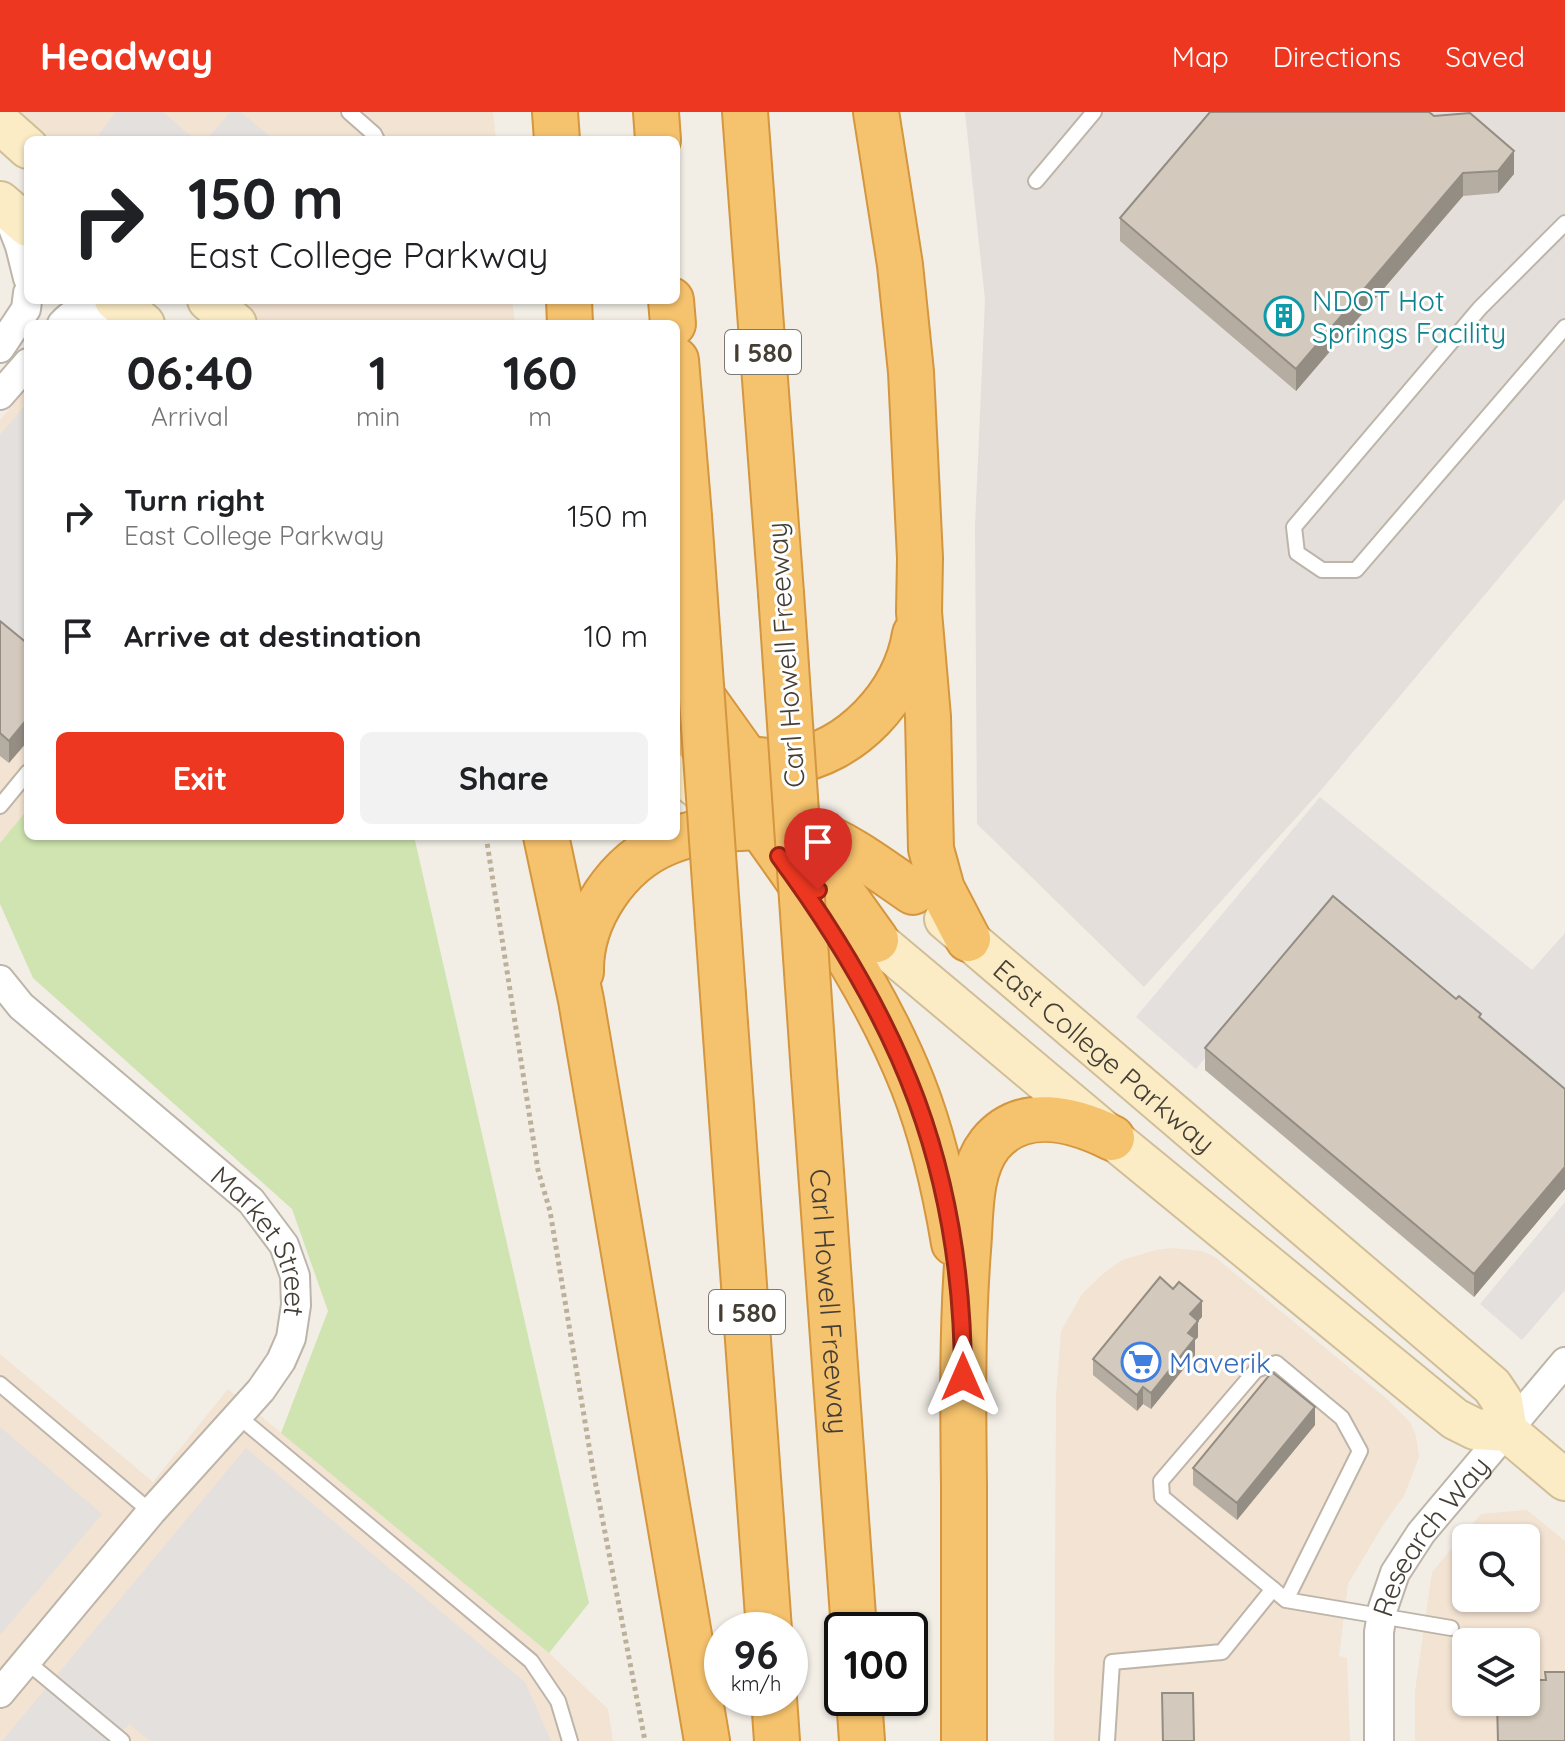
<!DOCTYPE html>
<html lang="en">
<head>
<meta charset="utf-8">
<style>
	body { margin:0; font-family:Quicksand,sans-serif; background:#f2f2f2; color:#202124; height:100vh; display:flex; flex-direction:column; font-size:30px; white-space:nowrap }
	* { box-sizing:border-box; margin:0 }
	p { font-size:26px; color:#757577 }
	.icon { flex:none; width:44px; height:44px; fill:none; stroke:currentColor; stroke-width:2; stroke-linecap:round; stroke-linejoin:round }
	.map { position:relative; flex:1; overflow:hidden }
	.side { position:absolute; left:24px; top:208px; width:656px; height:520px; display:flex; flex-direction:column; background:#fff; border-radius:12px; box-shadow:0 2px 6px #0004 }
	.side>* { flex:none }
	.guide { position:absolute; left:24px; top:24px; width:656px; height:168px; border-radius:12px; box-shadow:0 2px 6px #0004; background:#fff; color:#202124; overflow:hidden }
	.buttons { position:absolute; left:1452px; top:1412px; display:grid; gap:16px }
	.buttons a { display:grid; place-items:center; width:88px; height:88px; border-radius:12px; background:#fff; box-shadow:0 2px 6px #0004; font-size:40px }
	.speed { position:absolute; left:704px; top:1500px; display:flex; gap:16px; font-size:40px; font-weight:700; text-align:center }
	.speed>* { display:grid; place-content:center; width:104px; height:104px; border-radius:50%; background:#fff; box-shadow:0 2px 6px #0004; line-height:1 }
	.speed small { font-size:20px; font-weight:400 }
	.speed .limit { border:4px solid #111; border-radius:12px; background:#fff; color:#111 }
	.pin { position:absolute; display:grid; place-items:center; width:68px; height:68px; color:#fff; margin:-82px -34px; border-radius:50% 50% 50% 0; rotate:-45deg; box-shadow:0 0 8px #0007 }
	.pin .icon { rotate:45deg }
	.me { position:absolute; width:88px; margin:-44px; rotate:0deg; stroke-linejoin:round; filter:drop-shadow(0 0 6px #0008) }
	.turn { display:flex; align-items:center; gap:28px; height:168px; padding:0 32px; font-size:36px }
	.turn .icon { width:104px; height:104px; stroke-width:2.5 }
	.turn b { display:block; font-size:56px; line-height:68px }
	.eta { display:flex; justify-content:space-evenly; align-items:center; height:136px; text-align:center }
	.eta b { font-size:48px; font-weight:700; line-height:56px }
	.primary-button { display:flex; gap:16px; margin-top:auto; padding:16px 32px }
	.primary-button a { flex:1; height:92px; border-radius:12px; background:#ed3721; color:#fff; font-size:32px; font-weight:700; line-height:92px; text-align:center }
	.primary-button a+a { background:#f2f2f2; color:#202124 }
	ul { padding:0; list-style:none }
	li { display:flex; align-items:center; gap:24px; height:120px; padding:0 32px }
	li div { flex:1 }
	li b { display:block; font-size:30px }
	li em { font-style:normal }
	header { display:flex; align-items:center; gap:48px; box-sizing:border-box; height:112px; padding:0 40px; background:#ed3721; color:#fff }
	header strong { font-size:38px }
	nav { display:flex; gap:44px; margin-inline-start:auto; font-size:28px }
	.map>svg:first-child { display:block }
	.commercial { fill:#f3e3d2; fill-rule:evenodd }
	.industrial { fill:#e4dfda }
	.green { fill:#cfe4b0 }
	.parking { fill:#e3e0de }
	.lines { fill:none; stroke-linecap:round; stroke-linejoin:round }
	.service-casing { stroke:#bdb5a9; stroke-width:18 }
	.minor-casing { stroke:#bdb5a9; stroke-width:32 }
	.secondary-casing { stroke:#cfbe97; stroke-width:44 }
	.motorway-casing { stroke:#d4963e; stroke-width:48 }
	.path { stroke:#bdb09b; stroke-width:5; stroke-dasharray:4 4; stroke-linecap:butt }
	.service { stroke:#fff; stroke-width:14 }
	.minor { stroke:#fff; stroke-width:28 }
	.secondary { stroke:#fbecc6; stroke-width:40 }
	.motorway { stroke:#f5c26d; stroke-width:44 }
	.motorway-bridge-casing { stroke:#d4963e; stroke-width:48; stroke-linecap:butt }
	.motorway-bridge { stroke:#f5c26d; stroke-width:44 }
	.wall { fill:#b5ada2 }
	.shaded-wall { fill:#948d84 }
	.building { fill:#d3c9bc; stroke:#948d84; stroke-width:2 }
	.route-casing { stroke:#9a2415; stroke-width:20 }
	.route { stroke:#ed3721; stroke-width:14 }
	.labels { text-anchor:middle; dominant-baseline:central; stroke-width:6; stroke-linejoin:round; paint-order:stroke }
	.shield { fill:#fff; stroke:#7c7872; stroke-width:2 }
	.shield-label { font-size:26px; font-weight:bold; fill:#443e35 }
	.culture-label { font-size:28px; fill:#0d838f; stroke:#fff; text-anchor:start }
	.street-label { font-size:28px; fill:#443e35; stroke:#fff }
	.shop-label { font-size:28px; fill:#366cbe; stroke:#fff; text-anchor:start }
</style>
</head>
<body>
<header>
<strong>Headway</strong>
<nav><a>Map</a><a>Directions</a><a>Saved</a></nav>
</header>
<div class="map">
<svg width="1565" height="1629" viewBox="0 0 1565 1629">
	<rect width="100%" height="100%" fill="#f2eee6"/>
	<g class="commercial">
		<polygon points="15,0 493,0 496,28 48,28"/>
		<polygon points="236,188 512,188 515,212 264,212"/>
		<polygon points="28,275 28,697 0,731 0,308"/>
		<polygon points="1172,1136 1202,1139 1215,1145 1386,1286 1410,1310 1416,1324 1419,1345 1404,1384 1383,1413 1348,1472 1339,1544 1347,1546 1350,1629 1054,1629 1056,1284 1061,1219 1082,1182 1104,1161 1122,1148 1156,1138"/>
		<polygon points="0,1242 153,1370 228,1277 549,1541 608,1597 613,1629 0,1629"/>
		<path d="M1527 1398 1565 1429V1629H1415V1579L1432 1460 1481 1402ZM1466 1426H1526V1486H1466ZM1466 1530H1526V1590H1466Z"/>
	</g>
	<polygon class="industrial" points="965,0 1565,0 1565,387 1322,677 1144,875 977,712 975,414 985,188"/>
	<polygon class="green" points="28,697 28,724 414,724 589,1491 549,1541 281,1321 328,1199 292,1097 33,866 0,792 0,731"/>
	<g class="parking">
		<polygon points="116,0 163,0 195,28 107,28 99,22"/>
		<polygon points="230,0 241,0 274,28 206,28"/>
		<polygon points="28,290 28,551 0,528 0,323"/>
		<polygon points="1320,685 1532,858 1565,821 1565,985 1331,792 1196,957 1136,905"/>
		<polygon points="1565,1090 1565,1178 1522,1228 1480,1192"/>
		<polygon points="0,1315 102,1402 0,1523"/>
		<polygon points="246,1336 525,1570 551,1629 150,1629 129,1612 114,1629 2,1629"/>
	</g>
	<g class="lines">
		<defs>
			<g id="service">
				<polyline points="349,0 374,22 377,28"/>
				<polyline points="1036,69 1094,0"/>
				<polyline points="1565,111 1480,196 1294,415 1297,441 1322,458 1356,458 1565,215"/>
				<polyline points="0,694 28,660"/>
				<polyline points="0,1272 151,1400"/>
				<polyline points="238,1304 531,1549 558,1589 570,1629"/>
				<polyline points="1286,1488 1360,1339 1342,1306 1276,1251 1256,1258 1161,1369 1162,1385 1286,1488 1451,1516"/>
				<polyline points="26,1549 122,1629"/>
				<polyline points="1107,1629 1112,1550 1222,1540 1273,1477"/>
			</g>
			<g id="minor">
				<polyline points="5,95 20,134 28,166"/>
				<path d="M62 212C81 190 106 196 131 202"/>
				<polyline points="0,236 26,197 28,181"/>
				<polyline points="0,283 28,251"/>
				<path id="s1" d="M0 868 21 894 251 1089 284 1133 295 1164 296 1193 291 1226 281 1249 261 1278 151 1400 0 1581"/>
				<path id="s2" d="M1379 1629V1520L1383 1496 1395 1461 1421 1421 1565 1250"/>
			</g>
			<g id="secondary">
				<polyline points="0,11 28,36"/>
				<polyline points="0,90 28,114"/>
				<polyline points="115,188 144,212"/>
				<polyline points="208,188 236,212"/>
				<polyline points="676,658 726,699"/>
				<polyline points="850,806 1112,1026 1455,1307 1475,1317 1507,1319 1565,1368"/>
				<path id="s3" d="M945 807 1492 1274 1502 1289 1507 1319"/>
			</g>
			<g id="motorway">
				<polyline points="555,0 557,28"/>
				<polyline points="656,0 658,28"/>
				<polyline points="745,0 781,481"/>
				<polyline points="876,0 900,153 911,260 920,446 919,500 928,605 931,737 942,777 968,827"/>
				<polyline points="569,188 570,212"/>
				<polyline points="671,188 673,212"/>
				<polyline points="676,248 689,404"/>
				<polyline points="676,548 876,828"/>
				<path d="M676 600C760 716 860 839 913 973 933 1024 945 1077 954 1131"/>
				<path d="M757 648C767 648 779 651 788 650 852 641 905 583 915 522"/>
				<polyline points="546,724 581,888 707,1629"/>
				<path d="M581 860C580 806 618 750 668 730 692 720 715 717 740 716 763 714 791 713 813 720 849 733 882 759 913 780"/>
				<polyline points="723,883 769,1518"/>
				<path id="s4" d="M814 962 854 1518"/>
				<polyline points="774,1586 777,1629"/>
				<polyline points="859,1586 862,1629"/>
				<path d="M964 1629C964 1544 964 1459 964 1374 963 1295 962 1217 968 1138 971 1104 968 1060 990 1032 1022 993 1074 1007 1112 1026"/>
			</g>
		</defs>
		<use href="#service" class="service-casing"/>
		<use href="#minor" class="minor-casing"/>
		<use href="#secondary" class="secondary-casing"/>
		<use href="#motorway" class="motorway-casing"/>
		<polyline class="path" points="486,724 538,1058 550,1099 593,1358 645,1629"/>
		<use href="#service" class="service"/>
		<use href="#minor" class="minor"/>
		<use href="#secondary" class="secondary"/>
		<use href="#motorway" class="motorway"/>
		<defs>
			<g id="motorway-bridge">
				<polyline points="689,404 723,883"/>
				<polyline points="781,481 814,962"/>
			</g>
		</defs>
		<use href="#motorway-bridge" class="motorway-bridge-casing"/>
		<use href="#motorway-bridge" class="motorway-bridge"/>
	</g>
	<g class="wall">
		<polygon points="1210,0 1514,62 1498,81 1463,84 1296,279 1120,129 1120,106"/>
		<polygon points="0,509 28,532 9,651 0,644"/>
		<polygon points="1456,887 1565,977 1565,1077 1474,1185 1205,958 1205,936"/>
		<polygon points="1202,1205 1198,1209 1198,1225 1195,1228 1195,1243 1151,1297 1143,1292 1137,1299 1093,1263 1093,1247"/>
		<polygon points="1315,1313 1237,1408 1193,1373 1193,1356"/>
	</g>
	<g class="shaded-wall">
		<polygon points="1514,39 1514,62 1498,81 1498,59"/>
		<polygon points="1463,61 1463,84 1296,279 1296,257"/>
		<polygon points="28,606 28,629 9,651 9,629"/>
		<polygon points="1565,1055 1565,1077 1474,1185 1474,1162"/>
		<polygon points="1202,1189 1202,1205 1198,1209 1198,1225 1195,1228 1195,1243 1151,1297 1151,1281 1190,1202"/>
		<polygon points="1143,1275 1143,1292 1137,1299 1137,1283"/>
		<polygon points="1315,1295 1315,1313 1237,1408 1237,1391"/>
	</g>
	<g class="building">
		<polygon points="1210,0 1429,0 1434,4 1470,1 1514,39 1498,59 1463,61 1296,257 1120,106"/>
		<polygon points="0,509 28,532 28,606 9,629 0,621"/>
		<polygon points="1333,784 1456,887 1459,884 1481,902 1479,905 1565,977 1565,1055 1474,1162 1205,936"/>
		<polygon points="1160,1165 1173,1177 1179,1170 1202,1189 1190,1202 1198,1209 1188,1221 1195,1226 1151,1281 1143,1275 1137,1283 1093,1247"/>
		<polygon points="1272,1260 1315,1295 1237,1391 1193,1356"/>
		<polygon points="1545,1560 1565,1560 1565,1629 1498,1629 1497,1590 1526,1590 1526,1568 1546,1568"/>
		<polygon points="1162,1581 1193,1581 1194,1629 1163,1629"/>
	</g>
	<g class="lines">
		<defs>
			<path id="route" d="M818 778 779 744C901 909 963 1058 963 1265"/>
		</defs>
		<use href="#route" class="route-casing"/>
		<use href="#route" class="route"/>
	</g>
	<defs>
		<symbol id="building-ring" viewBox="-11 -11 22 22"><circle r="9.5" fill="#fff" stroke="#0f9aa8" stroke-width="1.5"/><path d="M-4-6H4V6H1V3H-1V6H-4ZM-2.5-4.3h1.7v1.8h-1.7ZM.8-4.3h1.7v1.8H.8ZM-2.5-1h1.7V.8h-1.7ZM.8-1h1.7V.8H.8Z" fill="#0f9aa8"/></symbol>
		<symbol id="supermarket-ring" viewBox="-11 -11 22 22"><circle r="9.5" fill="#fff" stroke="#3f7fe0" stroke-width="1.5"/><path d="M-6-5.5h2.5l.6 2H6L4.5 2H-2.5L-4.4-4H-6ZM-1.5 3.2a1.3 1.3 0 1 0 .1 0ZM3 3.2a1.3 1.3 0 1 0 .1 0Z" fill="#3f7fe0"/></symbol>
	</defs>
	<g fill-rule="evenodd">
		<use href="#building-ring" x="1262" y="182" width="44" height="44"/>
		<use href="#supermarket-ring" x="1119" y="1228" width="44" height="44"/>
	</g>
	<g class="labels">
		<g class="shield">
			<rect x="725" y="218" width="76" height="44" rx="6"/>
			<rect x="709" y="1178" width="76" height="44" rx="6"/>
		</g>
		<g class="shield-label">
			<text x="763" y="240">I 580</text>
			<text x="747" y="1200">I 580</text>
		</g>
		<g class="culture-label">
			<text x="1312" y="188">NDOT Hot<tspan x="1312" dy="32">Springs Facility</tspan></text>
		</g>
		<g class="street-label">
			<text transform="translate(785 543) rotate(-94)">Carl Howell Freeway</text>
			<text stroke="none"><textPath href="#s3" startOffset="210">East College Parkway</textPath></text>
			<text stroke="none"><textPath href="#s1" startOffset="376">Market Street</textPath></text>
			<text stroke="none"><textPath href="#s4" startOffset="228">Carl Howell Freeway</textPath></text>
			<text stroke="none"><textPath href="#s2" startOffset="220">Research Way</textPath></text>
		</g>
		<g class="shop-label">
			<text x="1169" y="1250">Maverik</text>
		</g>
	</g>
</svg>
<div class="buttons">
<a><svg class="icon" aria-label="search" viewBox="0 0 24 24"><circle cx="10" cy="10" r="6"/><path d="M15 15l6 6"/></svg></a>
<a><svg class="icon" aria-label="layers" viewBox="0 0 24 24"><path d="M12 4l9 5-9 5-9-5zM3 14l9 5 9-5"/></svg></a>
</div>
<div class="speed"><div>96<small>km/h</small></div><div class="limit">100</div></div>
<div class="pin" style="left:818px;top:778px;background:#d93025"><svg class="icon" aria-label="arrive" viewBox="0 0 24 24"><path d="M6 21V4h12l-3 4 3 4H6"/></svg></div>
<svg class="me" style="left:963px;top:1265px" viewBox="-20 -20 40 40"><path d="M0-17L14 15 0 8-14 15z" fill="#ed3721" stroke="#fff" stroke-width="4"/></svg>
<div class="guide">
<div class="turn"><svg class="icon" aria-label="right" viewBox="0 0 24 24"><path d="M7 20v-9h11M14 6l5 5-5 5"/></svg><div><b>150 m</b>East College Parkway</div></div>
</div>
<section class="side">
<div class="eta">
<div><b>06:40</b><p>Arrival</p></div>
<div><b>1</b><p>min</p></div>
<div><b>160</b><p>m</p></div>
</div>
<ul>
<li><svg class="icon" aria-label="right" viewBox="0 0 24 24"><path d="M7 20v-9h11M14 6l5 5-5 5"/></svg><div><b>Turn right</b><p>East College Parkway</p></div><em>150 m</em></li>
<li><svg class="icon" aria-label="arrive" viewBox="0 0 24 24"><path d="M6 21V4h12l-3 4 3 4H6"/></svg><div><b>Arrive at destination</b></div><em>10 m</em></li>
</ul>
<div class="primary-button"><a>Exit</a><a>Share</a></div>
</section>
</div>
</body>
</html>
